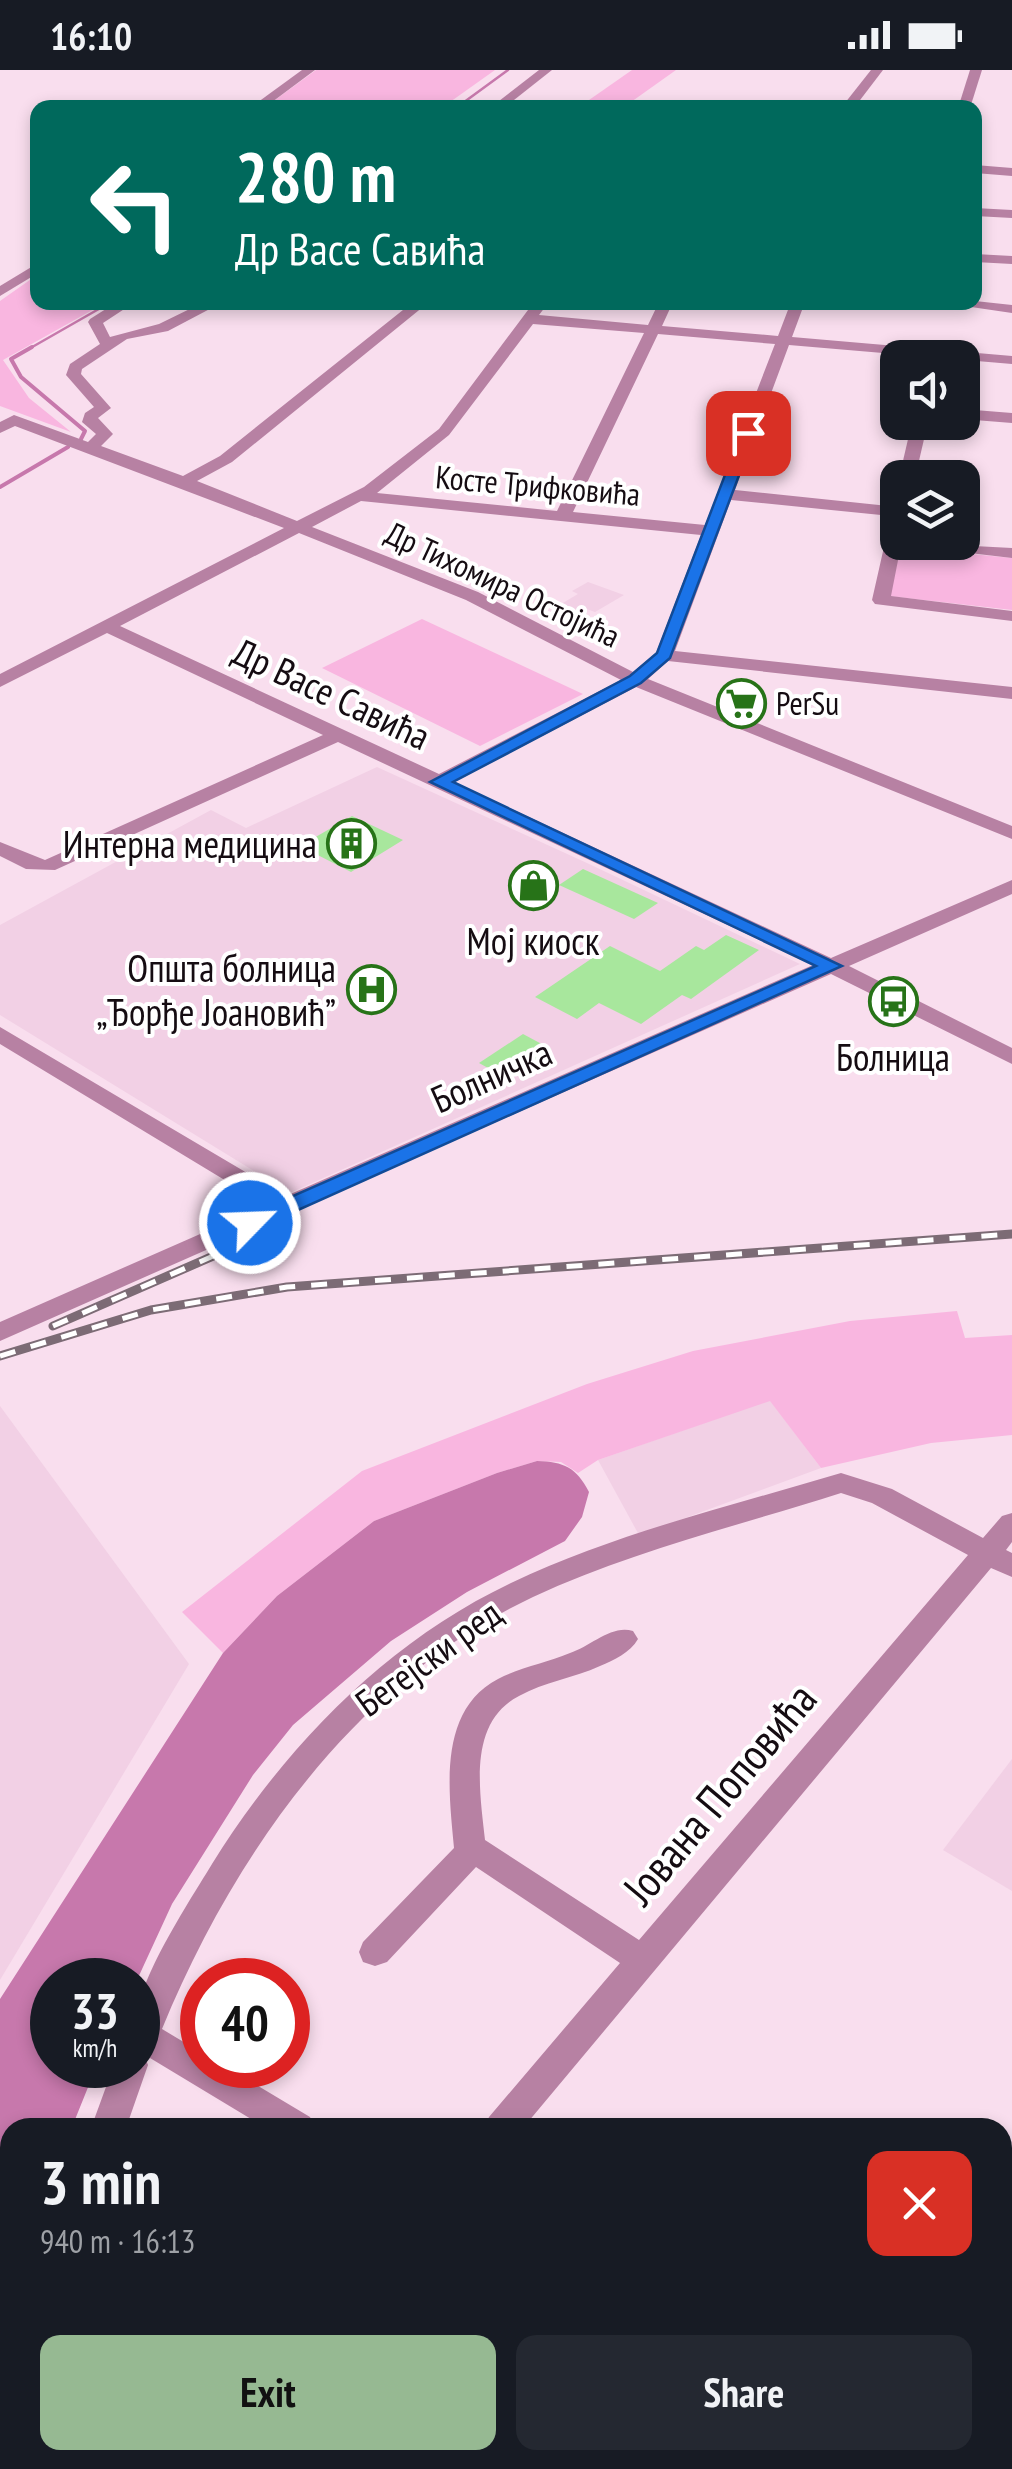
<!DOCTYPE html>
<html lang="en">
<head>
<meta charset="utf-8">
<style>
	body { margin:0; font-family:"PT Sans Narrow",sans-serif; background:#242831; color:#f1f3f6; height:100vh; display:flex; flex-direction:column; font-size:38px; white-space:nowrap }
	* { box-sizing:border-box; margin:0 }
	p { font-size:32px; color:#9ea1a6 }
	.icon { flex:none; width:55px; height:55px; fill:none; stroke:currentColor; stroke-width:2; stroke-linecap:round; stroke-linejoin:round }
	.map { position:relative; flex:1; overflow:hidden }
	.sheet { position:absolute; left:0px; top:2048px; width:1012px; height:352px; display:flex; flex-direction:column; background:#171b24; border-radius:30px 30px 0 0; box-shadow:0 5px 15px #0003 }
	.sheet>* { flex:none }
	.guide { position:absolute; left:30px; top:30px; width:952px; height:210px; border-radius:20px; box-shadow:0 5px 15px #0003; background:#00695c; color:#fff; overflow:hidden }
	.buttons { position:absolute; left:880px; top:270px; display:grid; gap:20px }
	.buttons a { display:grid; place-items:center; width:100px; height:100px; border-radius:20px; background:#171b24; box-shadow:0 5px 15px #0003; font-size:50px }
	.speed { position:absolute; left:30px; top:1888px; display:flex; gap:20px; font-size:50px; font-weight:700; text-align:center }
	.speed>* { display:grid; place-content:center; width:130px; height:130px; border-radius:50%; background:#171b24; box-shadow:0 5px 15px #0003; line-height:1 }
	.speed small { font-size:25px; font-weight:400 }
	.speed .limit { border:15px solid #d22; background:#fff; color:#111 }
	.pin { position:absolute; display:grid; place-items:center; width:85px; height:85px; color:#fff; margin:-42px; border-radius:20px; box-shadow:0 5px 15px #0006 }
	.me { position:absolute; width:110px; margin:-55px; rotate:66deg; stroke-linejoin:round; filter:drop-shadow(0 0 8px #0008) }
	.turn { display:flex; align-items:center; gap:35px; height:210px; padding:0 40px; font-size:45px }
	.turn .icon { width:130px; height:130px; stroke-width:2.5 }
	.turn b { display:block; font-size:70px; line-height:85px }
	.round { display:grid; place-items:center; flex:none; width:105px; height:105px; border-radius:20px; background:#242831 }
	.summary { display:flex; align-items:center; justify-content:space-between; height:170px; padding:0 40px }
	h1 { font-size:60px; font-weight:700; line-height:75px }
	.action { display:flex; gap:20px; margin-top:auto; padding:20px 40px }
	.action a { flex:1; height:115px; border-radius:20px; background:#96b992; color:#111; font-size:40px; font-weight:700; line-height:115px; text-align:center }
	.action a+a { background:#242831; color:#f1f3f6 }
	.status { display:flex; justify-content:space-between; align-items:center; height:70px; padding:0 50px; background:#171b24; direction:ltr }
	.status svg { height:28px; fill:currentColor }
	.map>svg:first-child { display:block }
	.built { fill:#f2d0e5 }
	.green { fill:#f9b6e0 }
	.water { fill:#c778ac }
	.lines { fill:none; stroke-linecap:round; stroke-linejoin:round }
	.stream-far1 { stroke:#c778ac; stroke-width:2.5 }
	.stream { stroke:#c778ac; stroke-width:4 }
	.building { fill:#a8e79d }
	.minor { fill:#b781a3; fill-rule:evenodd }
	.rail-casing { stroke:#7c6b75; stroke-width:9 }
	.rail { stroke:#fff; stroke-width:5; stroke-dasharray:16; stroke-linecap:butt }
	.route { fill:#1a73e8; stroke:#114b97; stroke-width:2.5 }
	.labels { text-anchor:middle; dominant-baseline:central; stroke-width:8; stroke-linejoin:round; paint-order:stroke }
	.far-street-label { font-size:32px; fill:#150c12; stroke:#fff }
	.far-poi-label { font-size:32px; fill:#150c12; stroke:#fff; text-anchor:start }
	.street-label { font-size:38px; fill:#150c12; stroke:#fff }
	.poi-label { font-size:38px; fill:#150c12; stroke:#fff; text-anchor:end }
	.near-street-label { font-size:45px; fill:#150c12; stroke:#fff }
</style>
</head>
<body>
<div class="status"><b>16:10</b><svg viewBox="0 0 49 12"><path d="M0 12V9h3v3zM5 12V6h3v6zM10 12V3h3v9zM15 12V0h3v12zM26 1h20v11H26zM47 4h2v5h-2z"/></svg></div>
<div class="map">
<svg width="1012" height="2399" viewBox="0 0 1012 2399">
	<rect width="100%" height="100%" fill="#f9deee"/>
	<g class="built">
		<polygon points="588,512 624,525 595,542 581,537 571,543 556,537 578,524 572,521"/>
		<polygon points="377,697 587,793 800,894 290,1123 0,945 0,855 211,740 246,758"/>
		<polygon points="770,1330 821,1398 639,1465 598,1390"/>
		<polygon points="0,1336 189,1594 0,1910"/>
		<polygon points="1012,1689 1012,1821 943,1780"/>
	</g>
	<g class="green">
		<polygon points="316,0 495,0 443,37 264,38"/>
		<polygon points="632,0 676,0 624,37 579,37"/>
		<polygon points="37,205 38,232 105,233 3,290 29,328 71,362 0,336 0,231"/>
		<polygon points="901,477 1012,488 1012,540 888,526"/>
		<polygon points="422,549 583,624 480,676 322,598"/>
		<polygon points="957,1241 965,1268 1012,1265 1012,1365 931,1373 821,1398 770,1331 598,1390 578,1403 561,1392 537,1391 497,1403 374,1451 277,1526 223,1583 182,1542 362,1401 587,1314 693,1281 850,1251"/>
	</g>
	<path class="water" d="M537 1391C564 1392 576 1397 589 1422L582 1447 565 1471 467 1522 391 1571 293 1655 253 1705 172 1834 137 1910H52V1995H97L72 2057 10 2058V2214L0 2237V1929L223 1583 277 1526 374 1451 497 1403Z"/>
	<g class="lines">
		<g class="stream-far1">
			<polyline points="456,38 508,0"/>
			<polyline points="27,280 111,232"/>
		</g>
		<g class="stream">
			<polyline points="32,277 11,289 21,307 85,361 81,369"/>
			<polyline points="0,417 68,377"/>
		</g>
	</g>
	<g class="building">
		<polygon points="352,746 403,770 351,802 300,776"/>
		<polygon points="583,799 658,833 634,849 559,815"/>
		<polygon points="726,865 759,880 691,929 682,925 641,954 599,933 577,949 535,927 610,876 660,901 696,876 704,880"/>
		<polygon points="523,964 551,979 508,1009 479,993"/>
	</g>
	<g class="lines">
		<g class="minor">
			<polygon points="302,0 315,0 264,38 250,38"/>
			<polygon points="539,0 552,0 504,38 490,38"/>
			<polygon points="871,0 883,0 854,38 841,38"/>
			<polygon points="970,0 982,0 970,38 958,38"/>
			<polygon points="975,95 1012,98 1012,106 975,103"/>
			<polygon points="975,138 1012,140 1012,148 975,146"/>
			<polygon points="975,184 1012,186 1012,194 975,192"/>
			<polygon points="38,193 38,203 0,226 0,216"/>
			<polygon points="975,231 1012,235 1012,243 937,232"/>
			<path d="M117 232H135L103 253 110 267 159 254 204 232H223L168 261 127 269 82 299 81 304 111 338 98 348 113 364 101 376 183 406 220 386 413 232H429L232 392 197 411 297 451 364 417 439 359 534 232H549L539 245 648 255 659 232H673L662 256 778 266 791 232H805L792 267 1012 286V294L789 275 735 420 898 437V472L1012 478V488L901 475 891 526 1012 541V551L875 534 872 530 891 446 731 430 675 581 1012 617V629L668 591 648 609 1012 756V769L636 617 454 712 831 888 1012 810V824L849 896 1012 978V994L831 904 0 1271V1252L266 1135 0 974V957L286 1126 813 895 338 672 55 800 26 799 0 786V772L45 790 323 665 107 563 0 617V604L284 458 15 356 0 363V352L14 345 88 372 96 364 82 352 85 343 94 337 66 305 70 294 100 274 88 252 90 249ZM533 254 644 263 557 441 377 423 449 365ZM658 264 775 274 705 455 573 442ZM361 431 701 465 656 583 633 602 478 522 312 457ZM299 463 466 530 621 610 439 704 120 556Z"/>
			<polygon points="962,339 1012,343 1012,353 962,349"/>
			<polygon points="912,352 928,352 915,408 899,408"/>
			<path d="M841 1403 892 1419 983 1468 1002 1446 1012 1443V1472L1006 1480 1012 1483V1507L991 1498 523 2058H484L489 2047 620 1893 476 1797 387 1892 375 1896 363 1892 359 1882 363 1872 454 1778C449 1722 437 1641 498 1609 521 1597 546 1593 570 1583 591 1576 612 1554 633 1561L638 1569C630 1583 614 1590 600 1596 574 1608 544 1612 519 1626 467 1653 480 1722 485 1770L639 1870 968 1485 872 1433 841 1423C738 1456 632 1481 533 1527 357 1610 234 1783 162 1959L202 1983V1995H223L310 2047 315 2058H266L150 1988 146 1990 148 1995 126 2058H91L114 1995H138C138 1978 136 1959 138 1942 141 1905 192 1827 212 1794 284 1678 386 1572 511 1513 616 1463 731 1436 841 1403Z"/>
			<polygon points="10,2301 10,2359 0,2363 0,2305"/>
			<polygon points="325,2390 363,2390 360,2399 322,2399"/>
			<polygon points="373,2390 420,2390 423,2399 377,2399"/>
		</g>
		<defs>
			<g id="rail">
				<polyline points="53,1256 259,1166"/>
				<polyline points="0,1286 151,1240 287,1217 1012,1164"/>
			</g>
		</defs>
		<use href="#rail" class="rail-casing"/>
		<use href="#rail" class="rail"/>
	</g>
	<polygon class="route" points="748,359 755,363 670,588 641,613 453,712 842,896 258,1158 243,1158 239,1153 243,1148 816,896 430,712 630,606 657,583 741,363"/>
	<defs>
		<symbol id="supermarket-ring" viewBox="-11 -11 22 22"><circle r="9.5" fill="#fff" stroke="#277318" stroke-width="1.5"/><path d="M-6-5.5h2.5l.6 2H6L4.5 2H-2.5L-4.4-4H-6ZM-1.5 3.2a1.3 1.3 0 1 0 .1 0ZM3 3.2a1.3 1.3 0 1 0 .1 0Z" fill="#277318"/></symbol>
		<symbol id="building-ring" viewBox="-11 -11 22 22"><circle r="9.5" fill="#fff" stroke="#277318" stroke-width="1.5"/><path d="M-4-6H4V6H1V3H-1V6H-4ZM-2.5-4.3h1.7v1.8h-1.7ZM.8-4.3h1.7v1.8H.8ZM-2.5-1h1.7V.8h-1.7ZM.8-1h1.7V.8H.8Z" fill="#277318"/></symbol>
		<symbol id="shop-ring" viewBox="-11 -11 22 22"><circle r="9.5" fill="#fff" stroke="#277318" stroke-width="1.5"/><path d="M-5-2.5h2.3a2.7 3.5 0 0 1 5.4 0H5L5.5 6h-11ZM-1.5-2.5h3a1.5 2.3 0 0 0-3 0Z" fill="#277318"/></symbol>
		<symbol id="hospital-ring" viewBox="-11 -11 22 22"><circle r="9.5" fill="#fff" stroke="#277318" stroke-width="1.5"/><path d="M-5-5h3v3.5h4V-5h3V5h-3V1.5h-4V5h-3Z" fill="#277318"/></symbol>
		<symbol id="bus-ring" viewBox="-11 -11 22 22"><circle r="9.5" fill="#fff" stroke="#277318" stroke-width="1.5"/><path d="M-5-6H5V4H4V6H2V4H-2V6H-4V4H-5ZM-3.5-4V0h7V-4ZM-3.5 1.2v1.5H-2V1.2ZM2 1.2v1.5H3.5V1.2Z" fill="#277318"/></symbol>
	</defs>
	<g fill-rule="evenodd">
		<use href="#supermarket-ring" x="714" y="606" width="55" height="55"/>
		<use href="#building-ring" x="324" y="746" width="55" height="55"/>
		<use href="#shop-ring" x="506" y="788" width="55" height="55"/>
		<use href="#hospital-ring" x="344" y="892" width="55" height="55"/>
		<use href="#bus-ring" x="866" y="904" width="55" height="55"/>
	</g>
	<g class="labels">
		<g class="far-street-label">
			<text transform="translate(538 415) rotate(5)">Косте Трифковића</text>
			<text transform="translate(503 514) rotate(25)">Др Тихомира Остојића</text>
		</g>
		<g class="far-poi-label">
			<text x="776" y="633">PerSu</text>
		</g>
		<g class="street-label">
			<text transform="translate(332 623) rotate(25)">Др Васе Савића</text>
			<text transform="translate(491 1005) rotate(-24)">Болничка</text>
			<text transform="translate(428 1587) rotate(-36)">Бегејски ред</text>
		</g>
		<g class="poi-label">
			<text x="317" y="773">Интерна медицина</text>
			<text x="533" y="870" text-anchor="middle">Мој киоск</text>
			<text x="336" y="897">Општа болница<tspan x="336" dy="44">„Ђорђе Јоановић”</tspan></text>
			<text x="893" y="986" text-anchor="middle">Болница</text>
		</g>
		<g class="near-street-label">
			<text transform="translate(719 1723) rotate(-50)">Јована Поповића</text>
		</g>
	</g>
</svg>
<div class="buttons">
<a><svg class="icon" aria-label="sound" viewBox="0 0 24 24"><path d="M4 9h4l5-4v14l-5-4H4zM17 9q2 3 0 6"/></svg></a>
<a><svg class="icon" aria-label="layers" viewBox="0 0 24 24"><path d="M12 4l9 5-9 5-9-5zM3 14l9 5 9-5"/></svg></a>
</div>
<div class="speed"><div>33<small>km/h</small></div><div class="limit">40</div></div>
<div class="pin" style="left:748px;top:363px;background:#d93025"><svg class="icon" aria-label="arrive" viewBox="0 0 24 24"><path d="M6 21V4h12l-3 4 3 4H6"/></svg></div>
<svg class="me" style="left:250px;top:1153px" viewBox="-20 -20 40 40"><circle r="17" fill="#1a73e8" stroke="#fff" stroke-width="3"/><path d="M0-11L8 9 0 5-8 9z" fill="#fff"/></svg>
<div class="guide">
<div class="turn"><svg class="icon" aria-label="left" viewBox="0 0 24 24"><path d="M17 20v-9H6M10 6l-5 5 5 5"/></svg><div><b>280 m</b>Др Васе Савића</div></div>
</div>
<section class="sheet">
<div class="summary"><div><h1>3 min</h1><p>940 m · 16:13</p></div><a class="round" style="background:#d93025;color:#fff"><svg class="icon" aria-label="close" viewBox="0 0 24 24"><path d="M6 6l12 12M18 6L6 18"/></svg></a></div>
<div class="action"><a>Exit</a><a>Share</a></div>
</section>
</div>
</body>
</html>
